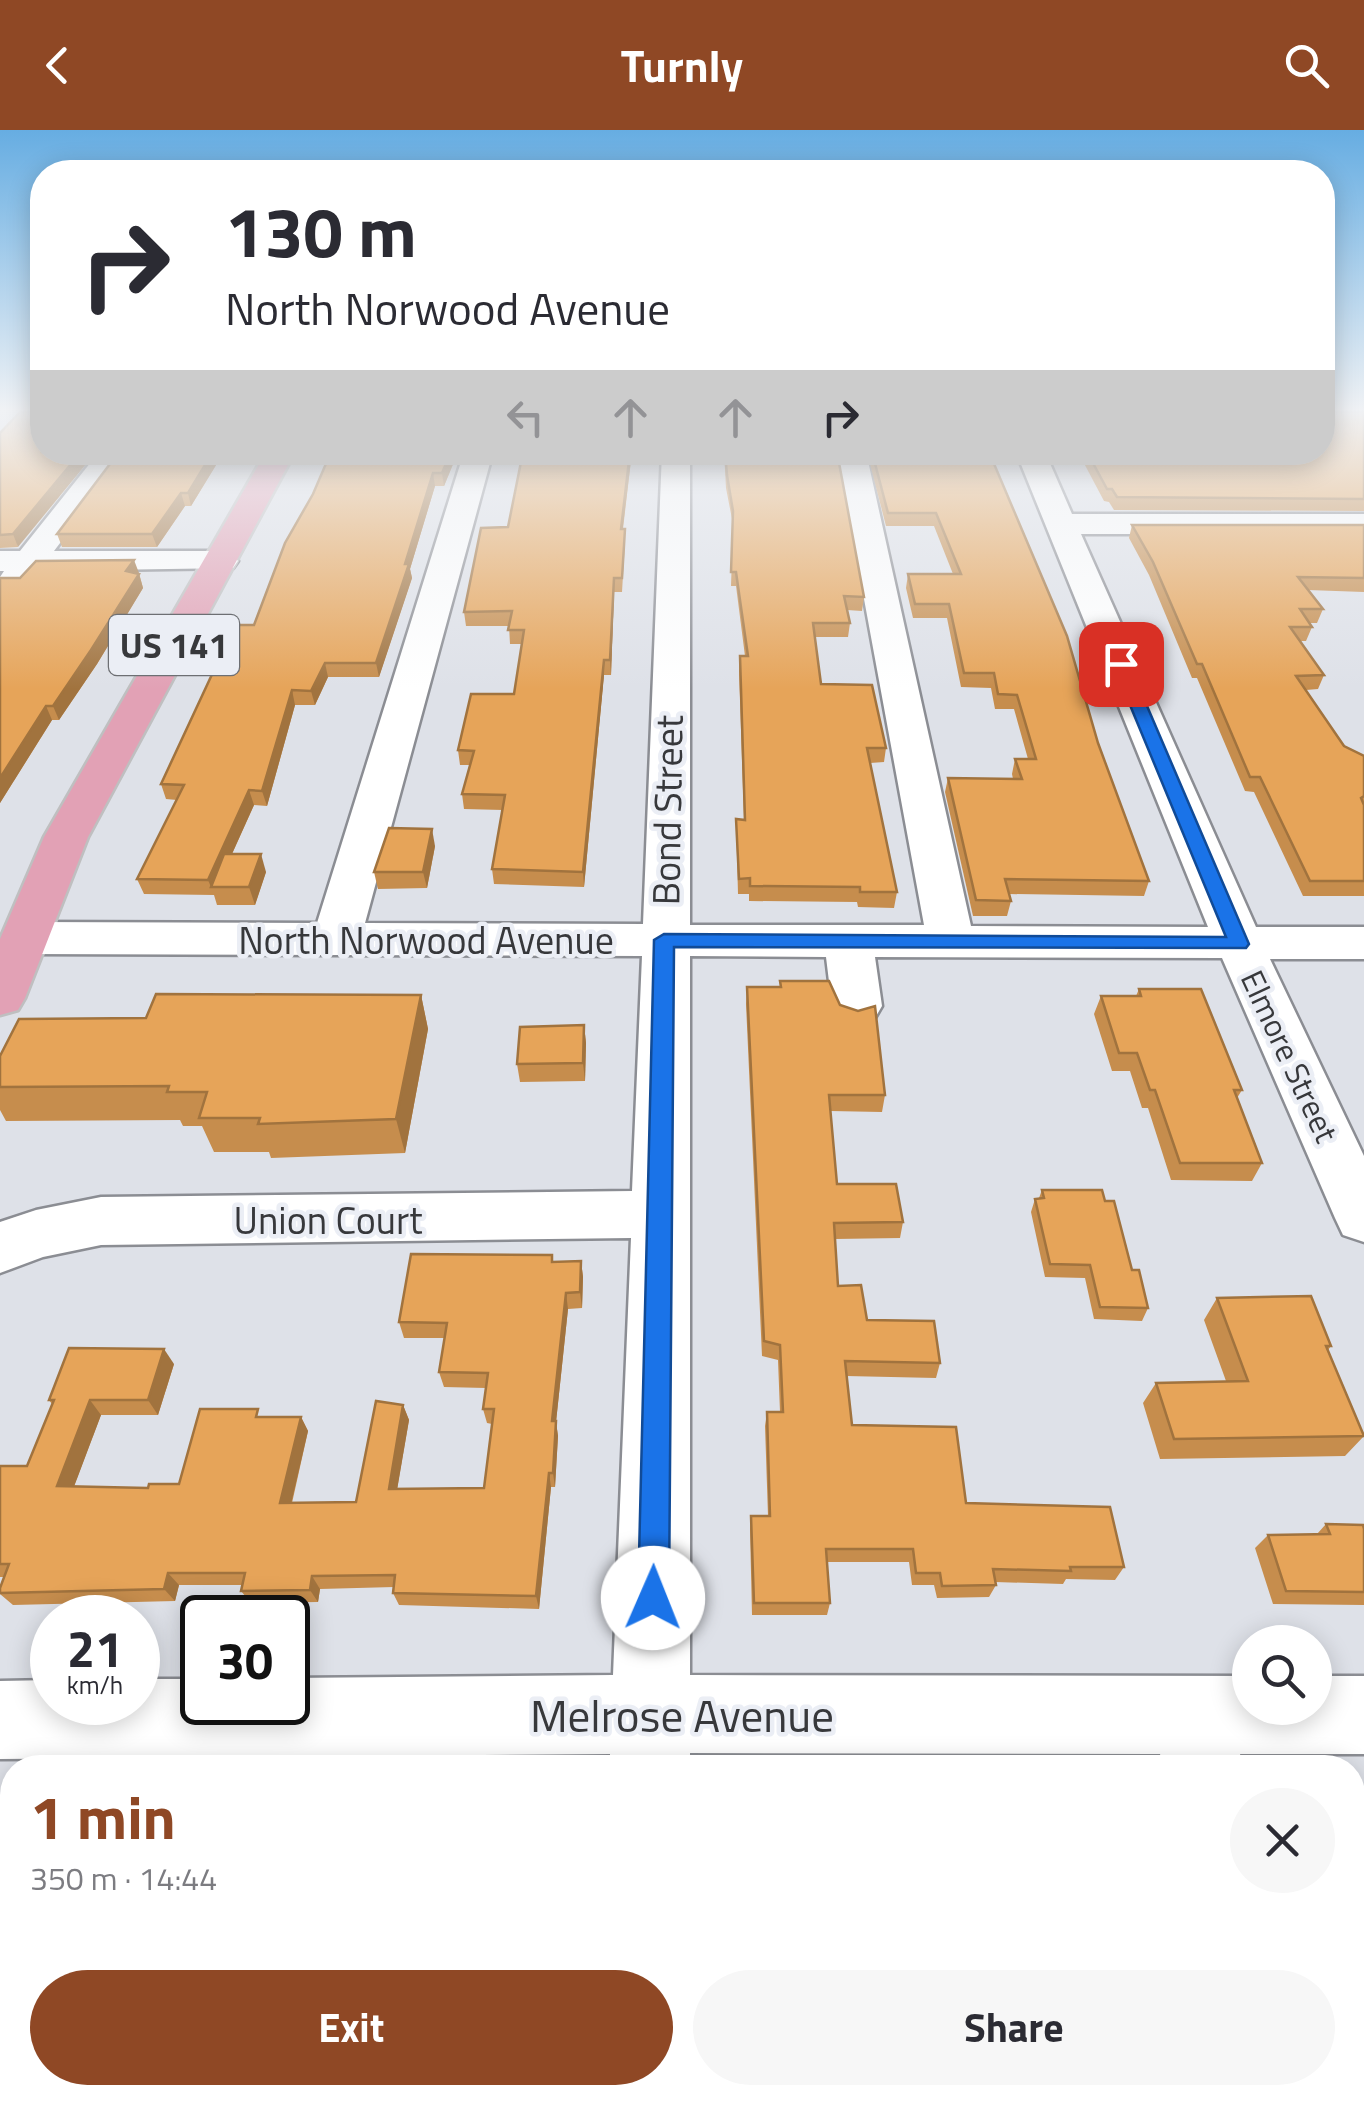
<!DOCTYPE html>
<html lang="en">
<head>
<meta charset="utf-8">
<style>
	body { margin:0; font-family:"Titillium Web",sans-serif; background:#f7f7f7; color:#2b2b33; height:100vh; display:flex; flex-direction:column; font-size:38px; white-space:nowrap }
	* { box-sizing:border-box; margin:0 }
	p { font-size:32px; color:#7c7c81 }
	.icon { flex:none; width:55px; height:55px; fill:none; stroke:currentColor; stroke-width:2; stroke-linecap:round; stroke-linejoin:round }
	.map { position:relative; flex:1; overflow:hidden }
	.drawer { position:absolute; left:0px; top:1625px; width:1365px; height:350px; display:flex; flex-direction:column; background:#fff; border-radius:40px 40px 0 0; box-shadow:0 5px 25px #0003 }
	.drawer>* { flex:none }
	.top-card { position:absolute; left:30px; top:30px; width:1305px; height:305px; border-radius:40px; box-shadow:0 5px 25px #0003; background:#fff; color:#2b2b33; overflow:hidden }
	.controls { position:absolute; left:1232px; top:1495px; display:grid; gap:20px }
	.controls a { display:grid; place-items:center; width:100px; height:100px; border-radius:50%; background:#fff; box-shadow:0 5px 25px #0003; font-size:50px }
	.speed { position:absolute; left:30px; top:1465px; display:flex; gap:20px; font-size:50px; font-weight:700; text-align:center }
	.speed>* { display:grid; place-content:center; width:130px; height:130px; border-radius:50%; background:#fff; box-shadow:0 5px 25px #0003; line-height:1 }
	.speed small { font-size:25px; font-weight:400 }
	.speed .limit { border:5px solid #111; border-radius:15px; background:#fff; color:#111 }
	.pin { position:absolute; display:grid; place-items:center; width:85px; height:85px; color:#fff; margin:-42px; border-radius:20px; box-shadow:0 5px 15px #0006 }
	.me { position:absolute; width:110px; margin:-55px; rotate:1deg; stroke-linejoin:round; filter:drop-shadow(0 0 8px #0008) }
	.turn { display:flex; align-items:center; gap:35px; height:210px; padding:0 30px; font-size:45px }
	.turn .icon { width:130px; height:130px; stroke-width:2.5 }
	.turn b { display:block; font-size:70px; line-height:85px }
	.lanes { display:flex; align-items:center; height:95px; padding:0 30px; background:#0003; justify-content:center; gap:50px; direction:ltr }
	.lanes .off { opacity:.35 }
	.round { display:grid; place-items:center; flex:none; width:105px; height:105px; border-radius:52px; background:#f7f7f7 }
	.head { display:flex; align-items:center; justify-content:space-between; height:170px; padding:0 30px }
	h1 { font-size:60px; font-weight:700; line-height:75px; color:#8f4825 }
	.cta { display:flex; gap:20px; margin-top:auto; padding:20px 30px }
	.cta a { flex:1; height:115px; border-radius:60px; background:#8f4825; color:#fff; font-size:40px; font-weight:700; line-height:115px; text-align:center }
	.cta a+a { background:#f7f7f7; color:#2b2b33 }
	header { display:flex; justify-content:space-between; align-items:center; height:130px; padding:0 30px; background:#8f4825; color:#fff; font-size:45px; font-weight:700 }
	.map>svg:first-child { display:block }
	.lines { fill:none; stroke-linecap:round; stroke-linejoin:round }
	.minor-casing { stroke:#8b8d93; stroke-width:5 }
	.major-casing { stroke:#bfbfc0; stroke-width:5 }
	.minor { fill:#fff; fill-rule:evenodd }
	.major { fill:#e2a1b5; fill-rule:evenodd }
	.wall { fill:#c68d4d }
	.shaded-wall { fill:#a1733e }
	.building { fill:#e6a459; stroke:#a1733e; stroke-width:2.5 }
	.route { fill:#1a73e8; stroke:#114b97; stroke-width:2.5 }
	.labels { text-anchor:middle; dominant-baseline:central; stroke-width:9; stroke-linejoin:round; paint-order:stroke }
	.far-street-label { font-size:32px; fill:#37383b; stroke:#ebeef5 }
	.shield { fill:#ebeef5; stroke:#6d6f73; stroke-width:2.5 }
	.shield-label { font-size:35px; font-weight:bold; fill:#37383b }
	.street-label { font-size:38px; fill:#37383b; stroke:#ebeef5 }
	.near-street-label { font-size:45px; fill:#37383b; stroke:#ebeef5 }
</style>
</head>
<body>
<header><svg class="icon" aria-label="back" viewBox="0 0 24 24"><path d="M15 5l-7 7 7 7"/></svg>Turnly<svg class="icon" aria-label="search" viewBox="0 0 24 24"><circle cx="10" cy="10" r="6"/><path d="M15 15l6 6"/></svg></header>
<div class="map">
<svg width="1364" height="1975" viewBox="0 0 1364 1975">
	<rect width="100%" height="100%" fill="#dee1e8"/>
	<g class="lines">
		<defs>
			<g id="minor">
				<polygon points="99,322 129,322 54,421 221,421 233,424 238,431 233,438 39,441 26,458 2,458 0,447 4,441 0,441 0,421 20,421"/>
				<polygon points="464,322 493,322 365,793 643,794 662,322 690,322 690,795 924,795 837,322 866,322 971,796 1208,797 1016,322 1045,322 1072,384 1364,384 1364,404 1081,404 1256,797 1364,797 1364,829 1270,829 1364,1026 1364,1112 1343,1105 1335,1088 1222,828 875,827 882,876 875,888 857,894 839,888 832,876 826,827 690,826 690,1545 1250,1546 1250,1578 1315,1578 1315,1546 1364,1546 1364,1624 1240,1624 1244,1638 1164,1638 1160,1624 690,1623 690,1638 610,1638 610,1624 0,1629 0,1551 52,1550 52,1572 138,1572 138,1549 202,1549 202,1572 288,1572 288,1548 613,1545 631,1108 101,1115 43,1127 0,1143 0,1092 36,1080 101,1067 632,1061 642,826 28,824 11,819 4,808 11,797 28,792 317,793"/>
				<rect x="596" y="1962" width="94" height="13"/>
				<polygon points="1244,1962 1337,1962 1341,1975 1247,1975"/>
			</g>
			<polygon id="major" points="266,322 295,322 88,707 25,868 18,880 0,885 0,809 44,707"/>
		</defs>
		<use href="#minor" class="minor-casing"/>
		<use href="#major" class="major-casing"/>
		<use href="#minor" class="minor"/>
		<use href="#major" class="major"/>
	</g>
	<g class="wall">
		<polygon points="1364,282 1364,381 1114,380 1109,372 1104,371 1078,322 1322,322"/>
		<polygon points="0,303 18,417 0,418"/>
		<polygon points="119,322 224,322 191,376 185,376 157,417 62,417 57,404"/>
		<polygon points="458,322 444,356 435,356 410,439 412,448 379,547 328,547 315,575 295,575 267,676 254,675 232,724 266,742 255,775 217,775 214,765 144,764 137,749 177,670 166,669 161,654 254,495 313,364"/>
		<polygon points="632,322 623,399 625,399 625,412 622,462 614,462 611,545 604,545 584,757 494,754 492,739 503,680 464,679 462,664 470,635 460,635 458,620 514,564 522,514 510,514 509,496 466,496 464,482 508,397"/>
		<polygon points="724,322 837,322 864,467 862,481 847,480 850,493 848,507 815,507 821,554 886,618 884,632 870,633 897,762 894,778 858,777 857,772 749,771 749,764 738,764 736,689 744,690 739,541 740,526 745,526 736,456 731,456 733,394 726,358"/>
		<polygon points="867,322 989,322 1149,751 1144,766 1009,764 1011,771 1007,786 973,786 945,662 948,648 1013,649 1012,644 1015,629 1028,629 1014,579 995,579 991,558 961,557 947,488 913,488 906,458 908,444 953,444 934,396 886,396"/>
		<polygon points="1132,395 1364,395 1364,462 1308,460 1323,479 1317,493 1309,493 1312,497 1306,511 1300,511 1324,545 1318,559 1306,560 1344,616 1364,626 1364,766 1303,766 1254,662 1245,661 1197,548 1192,548 1149,445 1129,408"/>
		<polygon points="139,443 143,458 97,534 59,590 52,590 0,673 0,448"/>
		<polygon points="435,716 427,758 378,759 374,742"/>
		<polygon points="780,851 885,965 882,982 830,981 837,1054 903,1092 900,1108 835,1109 838,1156 867,1190 940,1233 936,1248 846,1246 852,1295 966,1373 1124,1437 1115,1450 1066,1449 1063,1454 995,1452 996,1455 989,1467 937,1468 934,1455 912,1455 909,1432 827,1432 830,1473 827,1485 752,1485 750,1399 751,1386 768,1386 765,1296 767,1282 780,1282 778,1230 762,1226 746,874 747,857 780,857"/>
		<polygon points="1139,859 1242,960 1237,968 1262,1033 1252,1051 1171,1050 1148,978 1142,978 1130,941 1112,941 1094,884 1101,866 1136,866"/>
		<polygon points="421,865 428,899 405,1023 271,1028 269,1022 214,1022 202,996 183,996 180,990 6,991 0,980 0,926 146,888"/>
		<polygon points="584,895 586,913 585,951 520,952 517,934"/>
		<polygon points="1042,1060 1105,1071 1132,1140 1148,1178 1142,1191 1094,1189 1085,1148 1045,1147 1031,1082 1035,1069 1039,1068"/>
		<polygon points="552,1125 553,1131 581,1131 583,1147 582,1178 568,1179 556,1292 558,1306 555,1357 551,1357 539,1479 399,1475 393,1463 394,1457 320,1459 318,1472 251,1473 241,1461 243,1455 179,1455 175,1471 13,1475 0,1464 0,1458 4,1447 0,1447 0,1336 27,1336 52,1274 49,1270 174,1234 158,1285 101,1285 74,1356 148,1358 179,1354 262,1287 301,1287 308,1301 292,1373 356,1372 403,1275 409,1290 397,1359 484,1358 492,1294 487,1293 483,1279 486,1258 444,1257 439,1242 445,1208 404,1208 399,1192"/>
		<polygon points="1217,1168 1331,1216 1328,1220 1364,1306 1345,1326 1160,1329 1143,1273 1156,1253 1226,1251 1204,1190"/>
		<polygon points="1326,1394 1364,1399 1364,1475 1273,1474 1255,1418 1268,1405 1317,1404"/>
		<polygon points="0,1669 12,1669 12,1821 0,1822"/>
		<rect x="1352" y="1711" width="12" height="61"/>
		<polygon points="1011,1962 1060,1962 1062,1975 1013,1975"/>
	</g>
	<g class="shaded-wall">
		<polygon points="81,322 96,322 18,417 13,404"/>
		<polygon points="213,322 224,322 191,376 188,363"/>
		<polygon points="451,322 458,322 444,356 442,343"/>
		<polygon points="630,322 632,322 621,412 621,399"/>
		<polygon points="433,343 435,356 410,439 412,448 379,547 376,533"/>
		<polygon points="181,363 185,376 157,417 152,404"/>
		<polygon points="134,430 139,443 131,455 126,441"/>
		<polygon points="139,444 143,458 97,534 59,590 53,576"/>
		<polygon points="614,448 614,462 611,545 610,530"/>
		<polygon points="604,530 604,545 584,757 583,742"/>
		<polygon points="325,533 328,547 315,575 311,561"/>
		<polygon points="292,560 295,575 267,676 262,661"/>
		<polygon points="46,576 52,590 0,673 0,648"/>
		<polygon points="249,660 254,675 217,757 211,757 208,750"/>
		<polygon points="432,699 435,716 427,758 423,742"/>
		<polygon points="261,724 266,742 255,775 249,757"/>
		<polygon points="421,865 428,899 405,1023 396,989"/>
		<polygon points="584,895 586,913 585,951 583,933"/>
		<polygon points="581,1131 583,1147 582,1178 580,1162"/>
		<polygon points="566,1163 568,1179 556,1292 558,1306 555,1357 553,1343 552,1291"/>
		<polygon points="164,1219 174,1234 158,1285 148,1270"/>
		<polygon points="90,1270 101,1285 69,1370 57,1356"/>
		<polygon points="403,1275 409,1290 395,1372 389,1359"/>
		<polygon points="301,1287 308,1301 288,1387 280,1373"/>
		<polygon points="549,1343 551,1357 539,1479 536,1466"/>
		<polygon points="168,1443 179,1455 175,1471 164,1459"/>
		<polygon points="312,1446 320,1459 318,1472 310,1460"/>
		<polygon points="123,1962 139,1962 136,1975 120,1975"/>
		<polygon points="274,1962 280,1962 278,1975 271,1975"/>
	</g>
	<g class="building">
		<polygon points="20,282 42,282 42,322 81,322 13,404 0,405 0,303"/>
		<polygon points="1322,282 1364,282 1364,369 1117,367 1112,359 1107,359 1087,322 1322,322"/>
		<polygon points="119,322 213,322 188,363 181,363 152,404 57,404"/>
		<polygon points="331,322 451,322 442,343 433,343 405,434 409,434 376,533 325,533 311,561 292,560 262,661 249,660 208,750 137,749 184,655 161,654 235,495 254,495 285,413 313,364"/>
		<polygon points="523,322 630,322 621,399 625,399 622,448 614,448 610,530 604,530 583,742 492,739 505,665 462,664 474,621 458,620 471,564 514,564 524,500 508,500 512,481 464,482 481,398 508,397"/>
		<polygon points="725,322 837,322 864,467 844,466 850,493 813,493 821,554 872,555 886,618 867,618 897,762 860,762 860,757 750,756 750,748 739,749 736,689 745,690 740,526 748,526 736,442 731,442 733,381 727,345"/>
		<polygon points="872,322 989,322 1067,506 1098,613 1149,751 1005,749 1011,771 976,770 948,648 1022,649 1015,629 1036,629 1017,565 998,564 994,543 964,543 949,474 915,474 908,444 961,444 936,383 888,383"/>
		<polygon points="1132,395 1364,395 1364,448 1298,447 1323,479 1300,479 1312,497 1290,497 1324,545 1296,546 1344,616 1364,626 1364,666 1361,668 1364,675 1364,751 1310,751 1260,647 1250,647 1202,534 1197,534 1153,432"/>
		<polygon points="134,430 126,441 139,444 91,520 53,576 46,576 0,648 0,448 20,448 36,431"/>
		<polygon points="389,698 432,699 423,742 374,742"/>
		<polygon points="224,724 261,724 249,757 211,757"/>
		<polygon points="780,851 829,851 840,875 858,881 875,876 885,965 829,965 837,1054 896,1054 903,1092 834,1093 838,1156 861,1155 867,1190 934,1191 940,1233 845,1231 852,1295 956,1297 966,1373 1110,1377 1124,1437 1070,1437 1071,1441 993,1439 996,1455 942,1456 940,1443 916,1443 913,1419 826,1419 830,1473 754,1473 751,1386 770,1386 767,1282 783,1282 780,1215 764,1211 747,857 781,857"/>
		<polygon points="1139,859 1201,859 1242,960 1234,960 1262,1033 1180,1033 1155,960 1150,960 1137,923 1119,923 1101,866 1141,866"/>
		<polygon points="156,864 421,865 396,989 258,994 260,988 199,988 207,962 167,962 169,956 0,957 0,926 19,889 146,888"/>
		<polygon points="584,895 583,933 517,934 520,897"/>
		<polygon points="1042,1060 1102,1060 1105,1071 1114,1071 1132,1140 1139,1140 1148,1178 1100,1177 1090,1135 1050,1134 1035,1069 1044,1068"/>
		<polygon points="411,1124 552,1125 552,1132 581,1131 580,1162 566,1163 552,1291 556,1291 553,1343 549,1343 536,1466 393,1463 395,1445 312,1446 310,1460 241,1461 245,1443 168,1443 164,1459 0,1463 0,1458 9,1434 0,1434 0,1336 27,1336 54,1270 49,1270 69,1218 164,1219 148,1270 90,1270 57,1356 148,1358 149,1354 179,1354 200,1279 258,1279 256,1287 301,1287 280,1373 356,1372 376,1271 403,1275 389,1359 484,1358 494,1279 483,1279 488,1243 439,1242 447,1193 399,1192"/>
		<polygon points="1311,1166 1331,1216 1326,1216 1364,1306 1174,1309 1156,1253 1248,1251 1217,1168"/>
		<polygon points="1326,1394 1363,1395 1364,1399 1364,1462 1286,1461 1268,1405 1330,1404"/>
		<rect x="0" y="1669" width="12" height="145"/>
		<rect x="1352" y="1711" width="12" height="55"/>
		<polygon points="12,1929 12,1962 123,1962 120,1975 0,1975"/>
		<polygon points="232,1962 274,1962 271,1975 230,1975"/>
		<polygon points="1021,1962 1060,1962 1062,1975 1023,1975"/>
		<polygon points="796,1967 855,1967 856,1975 797,1975"/>
	</g>
	<linearGradient id="sky" x2="0" y2="1"><stop stop-color="#66ade2"/><stop offset="0.5" stop-color="#f0f2f5"/><stop offset="1" stop-color="#f0f2f5" stop-opacity="0"/></linearGradient>
	<rect width="1364" height="559" fill="url(#sky)"/>
	<polygon class="route" points="1121,530 1129,534 1249,814 1246,818 674,817 669,1468 664,1479 653,1484 642,1479 638,1468 654,810 664,804 1226,807 1113,534"/>
	<g class="labels">
		<g class="far-street-label">
			<text transform="translate(1290 926) rotate(65)">Elmore Street</text>
		</g>
		<rect class="shield" x="109" y="485" width="130" height="60" rx="8"/>
		<g class="shield-label">
			<text x="174" y="515">US 141</text>
		</g>
		<g class="street-label">
			<text transform="translate(667 680) rotate(-89)">Bond Street</text>
			<text x="426" y="810">North Norwood Avenue</text>
			<text x="328" y="1090">Union Court</text>
		</g>
		<g class="near-street-label">
			<text x="682" y="1585">Melrose Avenue</text>
		</g>
	</g>
</svg>
<div class="controls">
<a><svg class="icon" aria-label="search" viewBox="0 0 24 24"><circle cx="10" cy="10" r="6"/><path d="M15 15l6 6"/></svg></a>
</div>
<div class="speed"><div>21<small>km/h</small></div><div class="limit">30</div></div>
<div class="pin" style="left:1121px;top:534px;background:#d93025"><svg class="icon" aria-label="arrive" viewBox="0 0 24 24"><path d="M6 21V4h12l-3 4 3 4H6"/></svg></div>
<svg class="me" style="left:653px;top:1468px" viewBox="-20 -20 40 40"><circle r="19" fill="#fff"/><path d="M0-13L10 11 0 6-10 11z" fill="#1a73e8"/></svg>
<div class="top-card">
<div class="turn"><svg class="icon" aria-label="right" viewBox="0 0 24 24"><path d="M7 20v-9h11M14 6l5 5-5 5"/></svg><div><b>130 m</b>North Norwood Avenue</div></div>
<div class="lanes"><svg class="icon off" aria-label="left" viewBox="0 0 24 24"><path d="M17 20v-9H6M10 6l-5 5 5 5"/></svg><svg class="icon off" aria-label="ahead" viewBox="0 0 24 24"><path d="M12 20V5M6 11l6-6 6 6"/></svg><svg class="icon off" aria-label="ahead" viewBox="0 0 24 24"><path d="M12 20V5M6 11l6-6 6 6"/></svg><svg class="icon" aria-label="right" viewBox="0 0 24 24"><path d="M7 20v-9h11M14 6l5 5-5 5"/></svg></div>
</div>
<section class="drawer">
<div class="head"><div><h1>1 min</h1><p>350 m · 14:44</p></div><a class="round"><svg class="icon" aria-label="close" viewBox="0 0 24 24"><path d="M6 6l12 12M18 6L6 18"/></svg></a></div>
<div class="cta"><a>Exit</a><a>Share</a></div>
</section>
</div>
</body>
</html>
